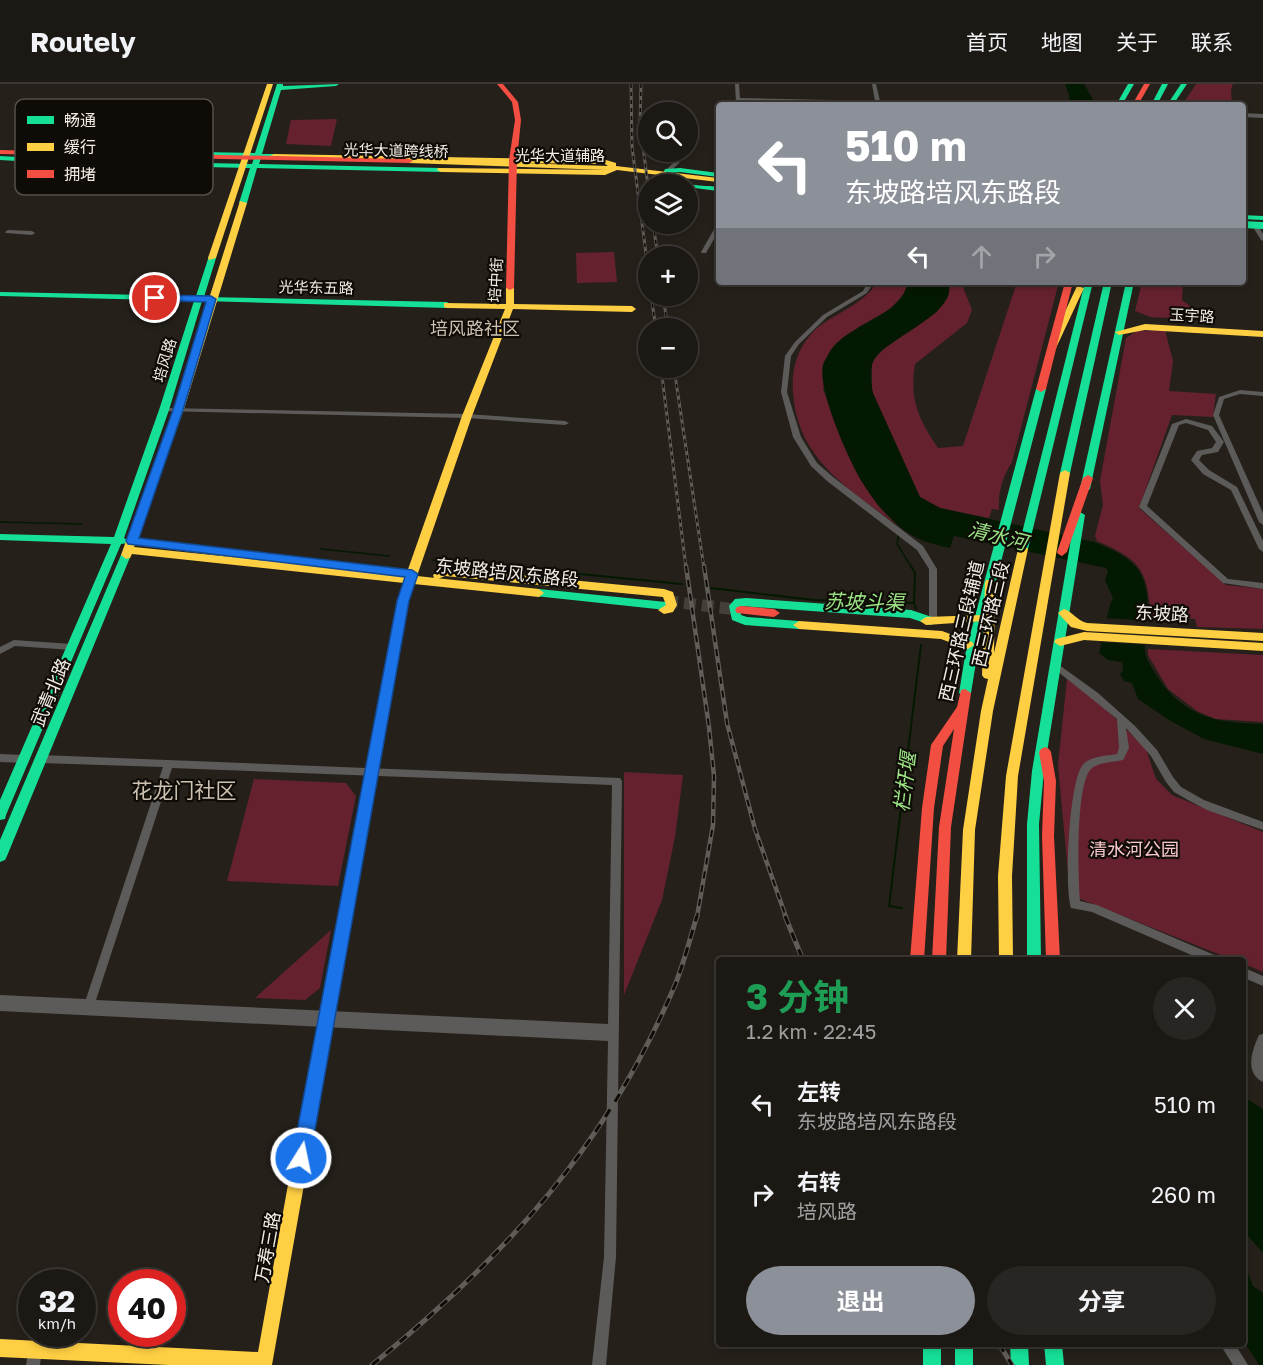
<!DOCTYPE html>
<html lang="zh">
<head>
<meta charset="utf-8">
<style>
	body { margin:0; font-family:"Golos Text","Noto Sans SC",sans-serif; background:#292522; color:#f1f3f6; height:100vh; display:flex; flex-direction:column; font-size:22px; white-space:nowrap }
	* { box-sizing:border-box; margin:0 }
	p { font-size:20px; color:#a0a0a0 }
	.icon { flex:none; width:33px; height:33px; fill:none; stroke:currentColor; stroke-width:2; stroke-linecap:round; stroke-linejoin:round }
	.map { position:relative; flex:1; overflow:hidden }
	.drawer { position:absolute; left:716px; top:873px; width:530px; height:390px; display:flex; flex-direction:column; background:#1c1814; border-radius:6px; box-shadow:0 3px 9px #0003,0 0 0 2px #3a3734 }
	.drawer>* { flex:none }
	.guide { position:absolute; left:716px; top:18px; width:530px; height:183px; border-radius:6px; box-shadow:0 3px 9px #0003,0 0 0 2px #3a3734; background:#8c9099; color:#fff; overflow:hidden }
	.tools { position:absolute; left:638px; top:18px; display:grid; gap:12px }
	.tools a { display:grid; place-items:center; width:60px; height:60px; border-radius:50%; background:#1c1814; box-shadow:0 3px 9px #0003,0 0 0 2px #3a3734; font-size:30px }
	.speed { position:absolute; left:18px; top:1185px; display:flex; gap:12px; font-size:30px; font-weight:700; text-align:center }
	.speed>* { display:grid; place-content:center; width:78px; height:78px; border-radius:50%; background:#1c1814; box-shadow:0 3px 9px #0003,0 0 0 2px #3a3734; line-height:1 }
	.speed small { font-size:15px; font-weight:400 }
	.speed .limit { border:9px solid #d22; background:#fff; color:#111 }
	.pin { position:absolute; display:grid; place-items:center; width:51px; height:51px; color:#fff; margin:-26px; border:3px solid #fff; border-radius:50%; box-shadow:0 2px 6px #0007 }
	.me { position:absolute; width:66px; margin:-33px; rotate:10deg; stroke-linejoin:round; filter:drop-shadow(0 0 4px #0008) }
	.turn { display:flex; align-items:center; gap:21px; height:126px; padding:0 30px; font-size:27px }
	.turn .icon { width:78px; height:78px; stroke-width:2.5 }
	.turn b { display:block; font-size:42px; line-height:51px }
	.lanes { display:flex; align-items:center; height:57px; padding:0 30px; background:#0003; justify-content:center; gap:30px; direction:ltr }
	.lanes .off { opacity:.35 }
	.round { display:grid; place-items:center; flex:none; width:63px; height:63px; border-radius:32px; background:#292522 }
	.overview { display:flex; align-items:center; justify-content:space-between; height:102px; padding:0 30px }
	h1 { font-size:36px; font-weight:700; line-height:45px; color:#1e9e55 }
	.button { display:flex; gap:12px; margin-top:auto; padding:12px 30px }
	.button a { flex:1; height:69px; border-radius:36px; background:#8c9099; color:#fff; font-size:24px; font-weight:700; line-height:69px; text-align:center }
	.button a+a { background:#292522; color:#f1f3f6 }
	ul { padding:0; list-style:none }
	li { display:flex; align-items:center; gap:18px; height:90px; padding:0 30px }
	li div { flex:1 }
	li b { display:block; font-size:22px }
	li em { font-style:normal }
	header { display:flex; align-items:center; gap:36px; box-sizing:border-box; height:84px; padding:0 30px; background:#1c1814; border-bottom:2px solid #3a3734 }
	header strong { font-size:28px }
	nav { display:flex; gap:33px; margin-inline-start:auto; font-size:21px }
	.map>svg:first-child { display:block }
	.green { fill:#65222e }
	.water { fill:#041902 }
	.pier { fill:#25201a }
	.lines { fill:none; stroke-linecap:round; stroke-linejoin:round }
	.stream-far1 { stroke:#041902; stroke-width:1.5 }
	.stream { stroke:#041902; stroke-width:2 }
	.secondary-tunnel { stroke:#443f38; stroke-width:12; stroke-dasharray:12 6; stroke-linecap:butt }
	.street { fill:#5d5b59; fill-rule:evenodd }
	.fast { fill:#16e098; fill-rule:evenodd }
	.slow { fill:#ffcf43; fill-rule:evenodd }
	.jam { fill:#f24e42; fill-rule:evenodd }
	.rail-far2-casing { stroke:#605c58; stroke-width:3 }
	.rail-far1-casing { stroke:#605c58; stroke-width:4.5 }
	.rail-casing { stroke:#605c58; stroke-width:5 }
	.rail-far2 { stroke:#0f0c07; stroke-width:1.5; stroke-dasharray:4; stroke-linecap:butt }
	.rail-far1 { stroke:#0f0c07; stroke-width:2; stroke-dasharray:7; stroke-linecap:butt }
	.rail { stroke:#0f0c07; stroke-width:3; stroke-dasharray:9; stroke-linecap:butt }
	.route { fill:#1a73e8; stroke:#114b97; stroke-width:1.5 }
	.labels { text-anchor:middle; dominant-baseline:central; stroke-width:4.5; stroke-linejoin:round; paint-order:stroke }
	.far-street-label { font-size:15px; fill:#f3ede5; stroke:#0f0c07 }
	.far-quarter-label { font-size:18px; fill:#cdc1b2; stroke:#0f0c07 }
	.street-label { font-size:18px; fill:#f3ede5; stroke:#0f0c07 }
	.park-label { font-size:18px; fill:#fbc9cd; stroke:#0f0c07 }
	.water-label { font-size:20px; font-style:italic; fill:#9ce386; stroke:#0f0c07 }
	.quarter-label { font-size:21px; fill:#cdc1b2; stroke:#0f0c07 }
	.key { fill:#0f0c07; stroke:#53504a; stroke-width:1.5 }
	.key-label { font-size:16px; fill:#f3ede5 }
</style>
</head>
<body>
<header>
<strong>Routely</strong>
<nav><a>首页</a><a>地图</a><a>关于</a><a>联系</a></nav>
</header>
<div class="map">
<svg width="1263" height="1281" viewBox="0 0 1263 1281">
	<rect width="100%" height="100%" fill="#25201a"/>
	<g class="green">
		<polygon points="1196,0 1233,0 1231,5 1232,21 1183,20"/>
		<polygon points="337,35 331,62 286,60 291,36"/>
		<polygon points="614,168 617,198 577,199 576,169"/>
		<path d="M876 198H908L904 210 890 225 860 242 834 262 823 305 861 396 879 423 900 443C850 406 797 376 793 308 791 284 798 263 815 246 831 231 869 218 876 198Z"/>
		<path d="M948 198H961L972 226 967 239 915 280C909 316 919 335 938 364L963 362 1017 198H1059L1012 378C1002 394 998 408 999 426L992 425 989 434 940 424 920 413 872 309V278L882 266 937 228 950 203Z"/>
		<polygon points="1142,198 1183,198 1182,216 1207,236 1150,233 1135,227"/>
		<path d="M1165 246 1173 277 1169 307 1216 310 1213 333 1172 331 1139 424 1226 501 1263 505V545L1197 543 1195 535 1151 532C1147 485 1141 476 1097 457L1095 452 1103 421 1100 397 1126 254 1137 247Z"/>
		<polygon points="1148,565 1263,571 1263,638 1215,635 1197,627 1168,605 1148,571"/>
		<polygon points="1067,595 1108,627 1146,665 1156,695 1172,711 1263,748 1263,888 1242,879 1242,876 1233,876 1070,811 1058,681"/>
		<polygon points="624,688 683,691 675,753 662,816 624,911"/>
		<polygon points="254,695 346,699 356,712 338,802 227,797"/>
		<polygon points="331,846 320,904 305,916 255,914"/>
	</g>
	<g class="water">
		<polygon points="1065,0 1084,0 1096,21 1070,21 1069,11"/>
		<path d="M908 198H948C960 229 887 253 874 276 869 285 871 299 873 309L920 413 940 424 1094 458C1136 474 1151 489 1147 535 1146 545 1144 557 1145 567 1146 576 1152 584 1157 592 1183 633 1217 639 1263 640V670L1204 655 1169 636 1138 615 1132 599 1124 597 1120 590 1123 587 1122 578 1108 576 1099 569 1110 521 1113 514 1105 496 1108 487 1106 484 954 452 950 464C931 460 916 456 900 443 885 431 872 414 862 398 849 377 814 299 824 278 827 273 830 266 834 262 855 238 901 232 908 198Z"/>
		<polygon points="1242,1012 1263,1025 1263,1169 1248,1152 1242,1153"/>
		<polygon points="1242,1173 1253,1202 1263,1209 1263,1281 1259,1281 1242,1254"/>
	</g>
	<polygon class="pier" points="1104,534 1150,537 1148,561 1099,558"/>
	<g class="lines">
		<g class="stream-far1">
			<polyline points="0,438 82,440"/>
			<polyline points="899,449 897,460 912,484"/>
			<polyline points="321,465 389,472"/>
			<polyline points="432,476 514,484"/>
		</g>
		<g class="stream">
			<polyline points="499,482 682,500"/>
			<polyline points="711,504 814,516 914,519 915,489 911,482"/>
			<polyline points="914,519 916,525"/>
			<polyline points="902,824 889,822 921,561"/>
		</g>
		<polyline class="secondary-tunnel" points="666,517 741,526"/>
		<g class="street">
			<polygon points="735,0 739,0 740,14 875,17 872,0 876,0 880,17 945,19 947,20 876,21 875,20 740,17 740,19 738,20 736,19"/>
			<polygon points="1242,29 1263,30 1263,34 1242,33"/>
			<polygon points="675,77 680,78 670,88 666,88 666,86"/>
			<polygon points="718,141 718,148 706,169 702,169 701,168 716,142"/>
			<polygon points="1254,142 1259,143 1263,150 1263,157 1261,156 1253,143"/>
			<polygon points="8,146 32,147 35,149 32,151 6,149 5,148"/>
			<polygon points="868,198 874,198 867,209 827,233 799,260 791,272 787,308 801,353 817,379 833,393 923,462 937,485 937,537 933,540 929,537 929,485 917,466 827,397 811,382 793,353 781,308 785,272 795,258 823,231 863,207"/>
			<polygon points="1240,306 1263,308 1263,312 1240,310 1224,315 1219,331 1263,429 1263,441 1259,438 1213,331 1219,313"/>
			<polygon points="164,324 467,330 565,337 569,339 565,341 467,334 162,327 162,325"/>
			<polygon points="1186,335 1212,342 1224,358 1218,368 1202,371 1199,376 1209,386 1237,403 1263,457 1263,468 1259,465 1231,406 1203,390 1191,376 1197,367 1212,364 1216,358 1208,346 1186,339 1179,341 1147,422 1228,495 1263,499 1263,505 1223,499 1139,423 1172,340"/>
			<polygon points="14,556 72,560 76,563 72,566 15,562 0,570 0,563"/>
			<path d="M1055 578 1098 609 1135 642 1157 666 1173 693 1181 703 1204 716 1263 738V746L1207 726 1188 716 1174 708 1166 698 1151 672 1126 644 1129 664 1123 676C1114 678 1100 678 1092 684 1075 698 1078 794 1080 817L1097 821 1219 873 1220 876H1203L1092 828 1071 824C1064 803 1069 700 1082 682 1089 672 1106 672 1117 670L1119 664 1117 635 1052 583 1051 581 1052 579Z"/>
			<polygon points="0,670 25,671 28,672 30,675 28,678 25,679 0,678"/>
			<path d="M41 671 620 694 622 697 616 1173 606 1281H592L604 1173 608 957 0 927V911L86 915 163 683 41 679 38 678 36 675 38 672ZM172 684 612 701 608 940 96 916Z"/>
			<polygon points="1242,883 1263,892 1263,902 1242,893"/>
			<path d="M1263 950V998C1244 989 1252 966 1259 951Z"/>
			<polygon points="35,1258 40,1260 42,1265 40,1281 26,1281 30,1260"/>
			<polygon points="1220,1260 1235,1260 1248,1281 1233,1281"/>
		</g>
		<g class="fast">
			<polygon points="277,0 283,0 283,2 339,0 336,2 281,6 262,70 274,70 278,72 274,74 261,74 259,80 441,84 445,86 441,88 257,84 247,119 243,121 239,119 250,84 69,80 0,76 0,72 69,76 252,80 254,74 43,69 39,67 43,65 255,69"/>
			<polygon points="1128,0 1134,0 1122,21 1116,21"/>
			<polygon points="1162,0 1168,0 1157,21 1151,21"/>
			<polygon points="1181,0 1187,0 1173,21 1167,21"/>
			<path d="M680 84 718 89V93L680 88 671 89 669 94C681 102 703 101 718 103V107L687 103V100H666L661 94 665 85Z"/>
			<polygon points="1242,131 1263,132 1263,136 1242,135"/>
			<polygon points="1242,137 1263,138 1263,145 1242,144"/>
			<polygon points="209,172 216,174 204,213 447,218 451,221 447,224 202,217 169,326 124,454 129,457 128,459 121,460 6,731 5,735 0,736 0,716 111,460 0,456 0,450 114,453 159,326 194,217 0,212 0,208 196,212"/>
			<polygon points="1085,198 1093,198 1028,465 1023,469 1018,465"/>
			<polygon points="1104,198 1112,198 1070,389 1065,392 1060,389"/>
			<polygon points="1126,198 1134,198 1090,405 1085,408 1080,405"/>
			<polygon points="1041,302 1046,305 978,566 971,609 965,613 959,609 966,566 1036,305"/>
			<polygon points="1080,428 1085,431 1044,687 1039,740 1041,876 1027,876 1027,740 1032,687 1075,431"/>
			<polygon points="126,467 131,471 7,772 5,776 0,778 0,756 121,471"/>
			<polygon points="539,505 666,518 671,522 666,526 535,512 534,509"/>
			<polygon points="746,514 911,526 935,534 937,537 931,541 910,534 741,522 740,523 741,531 747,533 799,537 805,541 799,545 745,541 732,536 729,522 735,515"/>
			<rect x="923" y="1260" width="18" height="21"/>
			<rect x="955" y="1260" width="18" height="21"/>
			<polygon points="1010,1260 1028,1260 1029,1281 1011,1281"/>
			<polygon points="1044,1260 1062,1260 1064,1281 1046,1281"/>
		</g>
		<g class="slow">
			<polygon points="267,0 273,0 216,174 209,176 208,174"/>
			<path d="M274 70 606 76 616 79V82L718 94V98L617 86 605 91 441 88 437 86 438 84 608 86 409 79 406 77 272 73 270 72ZM519 79 605 80 608 82Z"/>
			<polygon points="240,117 247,119 184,325 137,454 266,469 271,473 266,477 135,461 134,463 406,491 462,332 505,225 447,224 444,223 444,219 506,220 506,204 510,202 514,204 514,220 632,222 636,225 632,228 513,225 472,332 417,492 539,505 544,509 539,513 414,500 408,517 380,673 378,676 370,676 368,673 398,517 404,499 132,470 130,474 126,475 121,471 174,325"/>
			<polygon points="1077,202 1084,204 1056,264 1049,266 1048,264"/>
			<polygon points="1145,240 1263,247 1263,253 1145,246 1119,251 1115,248"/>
			<polygon points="1065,386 1070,389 1018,692 1012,792 1013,876 999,876 998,792 1006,692 1060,389"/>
			<polygon points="1023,461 1028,465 993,627 975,746 971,876 957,876 963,746 981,627 988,595 984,594 982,591 984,537 926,541 920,537 926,533 984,531 985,499 986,496 994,496 995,499 994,569 1018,465"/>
			<polygon points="444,484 664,505 673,508 677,521 673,528 664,530 658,526 666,521 663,513 445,492 438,495 434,494 433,491"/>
			<path d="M1064 525C1073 528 1076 536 1087 539L1263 549V557L1087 547 1071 543 1058 529Z"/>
			<polygon points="799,537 942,547 972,558 974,561 968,565 941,555 799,545 793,541"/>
			<polygon points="1084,548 1263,559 1263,567 1084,556 1060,562 1054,558 1056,555"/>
			<polygon points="302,1059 308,1061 310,1067 272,1281 168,1281 0,1273 0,1255 258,1268 294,1067 296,1061"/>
		</g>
		<g class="jam">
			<polygon points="497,0 503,0 518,18 521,36 517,76 514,204 510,206 506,204 509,76 515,36 512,18"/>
			<polygon points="1144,0 1150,0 1138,21 1132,21"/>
			<polygon points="0,66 409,75 413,77 409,79 0,70"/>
			<polygon points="1065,198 1073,198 1046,305 1041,308 1036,305"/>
			<polygon points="1088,391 1093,394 1067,468 1062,472 1058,470 1057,468 1083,394"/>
			<polygon points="741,522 774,525 780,529 774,533 737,529 735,526 737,523"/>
			<polygon points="965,605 971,609 951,743 946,876 932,876 939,743 954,645 943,662 934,724 924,876 910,876 922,724 931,661 957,623 961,606"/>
			<polygon points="1045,663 1049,665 1051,668 1056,697 1054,752 1060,876 1046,876 1042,752 1044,697 1039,668 1041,665"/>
			<polygon points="374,668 378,670 380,673 310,1067 308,1073 302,1075 296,1073 294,1067 368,673 370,670"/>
		</g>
		<defs>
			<g id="rail-far2">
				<polyline points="631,0 632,63 648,185"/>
				<polyline points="641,0 640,39 648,102"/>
				<polyline points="653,140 658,172"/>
				<polyline points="651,212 656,244"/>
				<polyline points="663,212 668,244"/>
				<polyline points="661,284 686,484"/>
				<polyline points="674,284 704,484"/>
			</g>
			<g id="rail-far1">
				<polyline points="686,482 709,643 714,692 713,741 697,833"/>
				<polyline points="704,482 727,639 755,745 786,833"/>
			</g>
			<g id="rail">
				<polyline points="785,832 803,876"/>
				<polyline points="999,1260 1012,1281"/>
				<path d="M372 1281C506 1172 607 1062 675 901 684 879 690 854 697 832"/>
			</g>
		</defs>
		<use href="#rail-far2" class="rail-far2-casing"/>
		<use href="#rail-far1" class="rail-far1-casing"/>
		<use href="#rail" class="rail-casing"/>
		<use href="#rail-far2" class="rail-far2"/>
		<use href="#rail-far1" class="rail-far1"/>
		<use href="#rail" class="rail"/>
	</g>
	<polygon class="route" points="155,211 211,212 216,215 183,326 139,454 412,486 418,490 409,517 310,1074 307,1080 301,1083 295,1080 292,1074 397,517 405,493 128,460 126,457 173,326 206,218 151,216 151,212"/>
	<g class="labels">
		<g class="far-street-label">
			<text transform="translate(396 66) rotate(1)">光华大道跨线桥</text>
			<text x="560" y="71">光华大道辅路</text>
			<text transform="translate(495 196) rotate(-87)">培中街</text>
			<text transform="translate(316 203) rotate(1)">光华东五路</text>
			<text transform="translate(1192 231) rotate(3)">玉宇路</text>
			<text transform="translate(164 276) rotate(-73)">培风路</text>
		</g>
		<g class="far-quarter-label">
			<text x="475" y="244">培风路社区</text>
		</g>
		<g class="street-label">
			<text transform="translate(507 488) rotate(6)">东坡路培风东路段</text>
			<text transform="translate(1162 529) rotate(3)">东坡路</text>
			<text transform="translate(990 530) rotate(-77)">西三环路三段</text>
			<text transform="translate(961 547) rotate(-77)">西三环路三段辅道</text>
			<text transform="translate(50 608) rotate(-67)">武青北路</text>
			<text transform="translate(267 1163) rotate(-80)">万寿三路</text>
		</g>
		<g class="park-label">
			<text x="1134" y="765">清水河公园</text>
		</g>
		<g class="water-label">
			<text transform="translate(998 451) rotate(14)">清水河</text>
			<text transform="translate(864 517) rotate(1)">苏坡斗渠</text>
			<text transform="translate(904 698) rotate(-83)">栏杆堰</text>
		</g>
		<g class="quarter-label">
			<text x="184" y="706">花龙门社区</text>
		</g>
	</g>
	<rect x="15" y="15" width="198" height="96" rx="9" class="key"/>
	<rect x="27" y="32" width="27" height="8" fill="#16e098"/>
	<rect x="27" y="59" width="27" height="8" fill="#ffcf43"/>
	<rect x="27" y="86" width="27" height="8" fill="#f24e42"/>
	<g class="key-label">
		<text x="64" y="42">畅通</text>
		<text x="64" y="69">缓行</text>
		<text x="64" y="96">拥堵</text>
	</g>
</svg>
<div class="tools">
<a><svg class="icon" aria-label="search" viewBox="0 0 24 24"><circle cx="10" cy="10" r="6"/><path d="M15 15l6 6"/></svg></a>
<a><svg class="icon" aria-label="layers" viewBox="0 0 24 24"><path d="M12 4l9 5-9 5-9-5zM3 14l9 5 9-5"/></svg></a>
<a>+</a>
<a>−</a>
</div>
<div class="speed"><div>32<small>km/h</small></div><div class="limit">40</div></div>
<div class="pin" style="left:155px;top:214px;background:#d93025"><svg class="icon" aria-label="arrive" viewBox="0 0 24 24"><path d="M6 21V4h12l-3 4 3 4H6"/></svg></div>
<svg class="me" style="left:301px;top:1074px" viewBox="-20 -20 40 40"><circle r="17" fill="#1a73e8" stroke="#fff" stroke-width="3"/><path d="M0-11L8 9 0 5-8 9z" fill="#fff"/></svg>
<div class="guide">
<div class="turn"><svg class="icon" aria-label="left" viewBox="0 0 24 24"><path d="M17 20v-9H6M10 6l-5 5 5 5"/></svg><div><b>510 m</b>东坡路培风东路段</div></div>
<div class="lanes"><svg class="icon" aria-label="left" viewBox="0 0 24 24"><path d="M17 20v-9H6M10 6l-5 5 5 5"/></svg><svg class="icon off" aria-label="ahead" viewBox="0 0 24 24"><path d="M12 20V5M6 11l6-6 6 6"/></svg><svg class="icon off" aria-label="right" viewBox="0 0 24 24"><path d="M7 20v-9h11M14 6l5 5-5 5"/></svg></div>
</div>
<section class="drawer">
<div class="overview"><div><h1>3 分钟</h1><p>1.2 km · 22:45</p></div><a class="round"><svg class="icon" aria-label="close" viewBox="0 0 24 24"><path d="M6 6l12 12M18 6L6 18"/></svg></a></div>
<ul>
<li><svg class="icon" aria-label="left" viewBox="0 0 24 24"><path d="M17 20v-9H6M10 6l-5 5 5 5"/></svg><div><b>左转</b><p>东坡路培风东路段</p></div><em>510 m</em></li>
<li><svg class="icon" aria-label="right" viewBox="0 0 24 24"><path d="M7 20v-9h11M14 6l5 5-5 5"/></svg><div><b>右转</b><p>培风路</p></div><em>260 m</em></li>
</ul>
<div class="button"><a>退出</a><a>分享</a></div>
</section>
</div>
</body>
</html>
